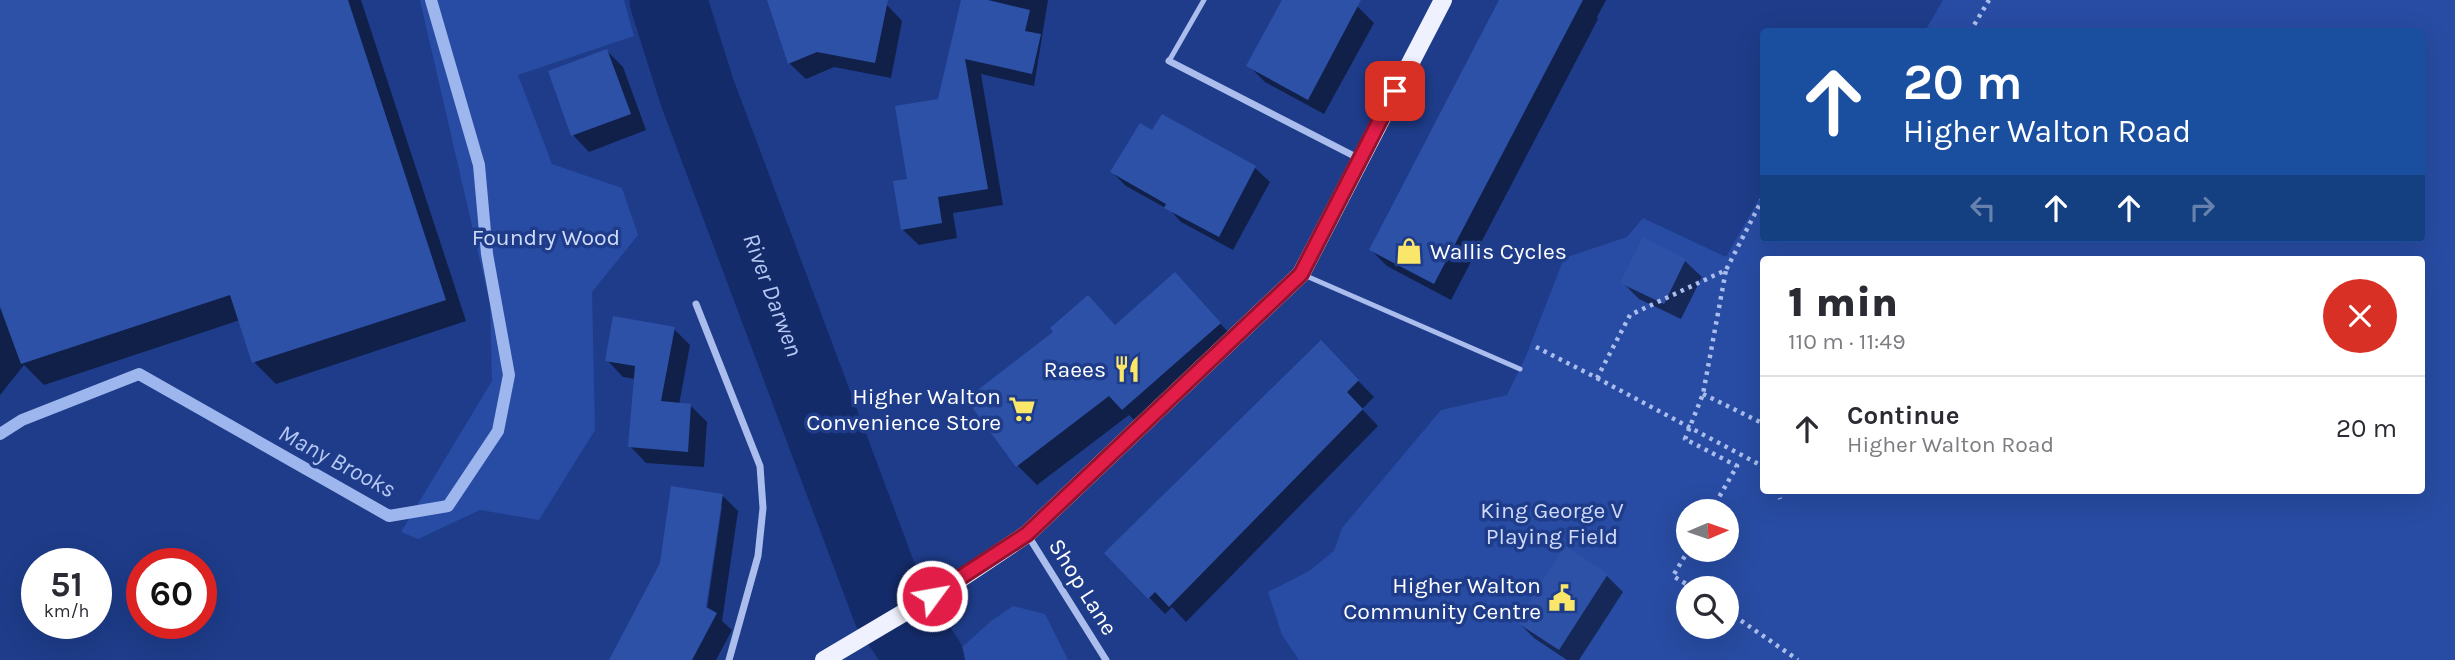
<!DOCTYPE html>
<html lang="en">
<head>
<meta charset="utf-8">
<style>
	body { margin:0; font-family:Karla,sans-serif; background:#f7f7f7; color:#2b2b33; height:100vh; display:flex; flex-direction:column; font-size:26px; white-space:nowrap }
	* { box-sizing:border-box; margin:0 }
	p { font-size:23px; color:#7c7c81 }
	.icon { flex:none; width:38px; height:38px; fill:none; stroke:currentColor; stroke-width:2; stroke-linecap:round; stroke-linejoin:round }
	.map { position:relative; flex:1; overflow:hidden }
	.side { position:absolute; left:1760px; top:256px; width:665px; height:238px; display:flex; flex-direction:column; background:#fff; border-radius:7px; box-shadow:0 7px 28px #0002 }
	.side>* { flex:none }
	.banner { position:absolute; left:1760px; top:28px; width:665px; height:214px; border-radius:7px; box-shadow:0 7px 28px #0002; background:#1a4fa0; color:#fff; overflow:hidden }
	.needle { width:46px; rotate:88deg }
	.buttons { position:absolute; left:1676px; top:499px; display:grid; gap:14px }
	.buttons a { display:grid; place-items:center; width:63px; height:63px; border-radius:50%; background:#fff; box-shadow:0 7px 28px #0002; font-size:35px }
	.speed { position:absolute; left:21px; top:548px; display:flex; gap:14px; font-size:35px; font-weight:700; text-align:center }
	.speed>* { display:grid; place-content:center; width:91px; height:91px; border-radius:50%; background:#fff; box-shadow:0 7px 28px #0002; line-height:1 }
	.speed small { font-size:18px; font-weight:400 }
	.speed .limit { border:10px solid #d22; background:#fff; color:#111 }
	.pin { position:absolute; display:grid; place-items:center; width:60px; height:60px; color:#fff; margin:-30px; border-radius:14px; box-shadow:0 4px 10px #0006 }
	.me { position:absolute; width:77px; margin:-38px; rotate:58deg; stroke-linejoin:round; filter:drop-shadow(0 0 5px #0008) }
	.turn { display:flex; align-items:center; gap:24px; height:147px; padding:0 28px; font-size:32px }
	.turn .icon { width:91px; height:91px; stroke-width:2.5 }
	.turn b { display:block; font-size:49px; line-height:60px }
	.lanes { display:flex; align-items:center; height:66px; padding:0 28px; background:#0003; justify-content:center; gap:35px; direction:ltr }
	.lanes .off { opacity:.35 }
	.round { display:grid; place-items:center; flex:none; width:74px; height:74px; border-radius:37px; background:#f7f7f7 }
	.overview { display:flex; align-items:center; justify-content:space-between; height:119px; padding:0 28px }
	h1 { font-size:42px; font-weight:800; line-height:52px }
	ul { padding:0; list-style:none }
	li { display:flex; align-items:center; gap:21px; height:105px; padding:0 28px; border-top:2px solid #e1e1e2 }
	li div { flex:1 }
	li b { display:block; font-size:26px }
	li em { font-style:normal }
	.map>svg:first-child { display:block }
	.green { fill:#284ca3; fill-rule:evenodd }
	.shadow { fill:#0007; fill-rule:evenodd }
	.lines { fill:none; stroke-linecap:round; stroke-linejoin:round }
	.stream { stroke:#9db6ed; stroke-width:12 }
	.river { stroke:#142b69; stroke-width:77 }
	.building { fill:#2e51a8 }
	.path { stroke:#aabdec; stroke-width:4.5; stroke-dasharray:3.5 5; stroke-linecap:butt }
	.service { stroke:#aabdec; stroke-width:5 }
	.minor { stroke:#aabdec; stroke-width:7 }
	.primary { stroke:#eff2fe; stroke-width:18 }
	.route-casing { stroke:#92132f; stroke-width:18 }
	.route { stroke:#e11d48; stroke-width:12 }
	.labels { text-anchor:middle; dominant-baseline:central; stroke-width:7; stroke-linejoin:round; paint-order:stroke }
	.park-label { font-size:23px; fill:#cfdbf8; stroke:#1e3c8a }
	.poi-label { font-size:23px; fill:#fff; stroke:#1e3c8a; text-anchor:end }
	.street-label { font-size:23px; fill:#fff; stroke:#1e3c8a }
	.water-label { font-size:24px; font-style:italic; fill:#b5c8f3; stroke:#1e3c8a }
</style>
</head>
<body>
<div class="map">
<svg width="2455" height="660" viewBox="0 0 2455 660">
	<rect width="100%" height="100%" fill="#1e3c8a"/>
	<g class="green">
		<polygon points="420,0 624,0 634,36 518,75 552,164 622,188 638,235 592,292 595,430 539,520 480,510 418,539 401,532 492,381 490,304"/>
		<path d="M1943 0H2455V660H1299L1282 635 1268 592 1309 571 1334 551 1342 528 1441 410 1507 395 1526 356 1564 258 1627 237 1643 218 1726 257 1764 190V238H2422V32L1925 31ZM1764 259H2422V490H1764ZM1689 511H1727V550H1689ZM1689 588H1727V626H1689Z"/>
		<polygon points="1013,606 1045,614 1068,660 966,660 959,650 991,621"/>
	</g>
	<g class="shadow">
		<polygon points="0,0 361,0 466,321 276,384 254,362 240,320 44,385 24,365 0,395"/>
		<polygon points="865,0 886,4 902,21 891,78 834,67 806,79 789,63"/>
		<polygon points="963,0 1048,0 1034,86 981,74 1003,205 953,213 957,238 919,245 902,229 909,180 939,100"/>
		<polygon points="1284,0 1346,0 1357,6 1374,23 1324,114 1265,82 1249,66"/>
		<polygon points="1501,0 1606,0 1597,17 1598,19 1451,300 1387,266 1371,250"/>
		<polygon points="607,51 623,67 646,130 589,152 573,135 550,72"/>
		<polygon points="1162,116 1255,168 1270,182 1233,250 1181,222 1171,211 1126,186 1112,172 1152,133"/>
		<polygon points="1643,240 1685,261 1702,277 1681,319 1639,299 1623,283"/>
		<polygon points="1175,274 1239,344 1143,429 1129,415 1037,485 1017,465 1056,332 1116,326"/>
		<polygon points="674,329 690,345 679,405 691,406 707,422 704,467 646,463 630,446 636,379 623,377 607,360"/>
		<polygon points="1321,343 1374,397 1362,409 1378,426 1186,622 1172,607 1165,614 1106,553"/>
		<path d="M722 495 738 511 722 621 732 630 716 660H612ZM719 506H722L706 616H703Z"/>
		<polygon points="1565,548 1607,576 1623,592 1579,660 1567,660 1534,638 1518,622"/>
	</g>
	<g class="lines">
		<polyline class="stream" points="0,434 22,420 139,374 389,516 448,506 498,431 509,375 487,254 479,165 431,0"/>
		<path class="river" id="s1" d="M668 0 697 92 891 610 926 660"/>
	</g>
	<g class="building">
		<polygon points="0,0 348,0 446,300 252,363 230,295 21,364 0,307"/>
		<polygon points="767,0 888,0 875,63 817,52 788,64"/>
		<polygon points="961,0 988,0 1030,10 1025,31 1041,34 1032,74 965,59 988,189 938,197 942,223 901,230 893,181 907,179 895,106 938,99"/>
		<polygon points="1282,0 1361,0 1308,100 1246,66"/>
		<polygon points="1499,0 1583,0 1434,284 1369,250"/>
		<polygon points="607,49 631,114 571,136 548,71"/>
		<polygon points="1162,114 1256,166 1219,237 1164,208 1166,204 1110,172 1140,123 1152,130"/>
		<polygon points="1643,237 1686,259 1664,304 1620,283"/>
		<polygon points="1175,272 1221,323 1122,410 1109,396 1016,467 966,399 1053,332 1050,328 1088,295 1115,325"/>
		<polygon points="613,316 675,327 661,401 691,404 688,452 628,447 635,366 605,361"/>
		<polygon points="1321,340 1359,380 1347,392 1363,409 1169,607 1155,592 1148,599 1104,553"/>
		<polygon points="671,486 723,494 706,607 717,613 692,660 609,660 660,563"/>
		<polygon points="1565,546 1608,574 1559,650 1516,622"/>
	</g>
	<g class="lines">
		<g class="path">
			<polyline points="1970,32 1989,0"/>
			<polyline points="1536,347 1597,378 1630,315 1726,270 1764,196"/>
			<polyline points="1597,378 1764,467"/>
			<polyline points="1703,394 1764,424"/>
			<polyline points="1777,490 1780,499"/>
			<polyline points="1711,511 1737,466 1685,439 1703,394 1726,270"/>
			<polyline points="1689,549 1673,576 1693,588"/>
			<polyline points="1727,611 1798,660"/>
		</g>
		<g class="service">
			<polyline points="1169,61 1204,0"/>
			<polyline points="1304,275 1520,369"/>
		</g>
		<g class="minor">
			<polyline points="1169,61 1358,158"/>
			<polyline points="696,304 760,466 763,508 758,556 729,660"/>
			<polyline points="1027,534 1106,660"/>
		</g>
		<polyline class="primary" points="824,660 954,583 1027,534 1301,274 1443,0"/>
	</g>
	<g class="lines">
		<defs>
			<polyline id="route" points="932,596 1027,534 1301,274 1395,91"/>
		</defs>
		<use href="#route" class="route-casing"/>
		<use href="#route" class="route"/>
	</g>
	<defs>
		<symbol id="shop-bare" viewBox="-9 -9 18 18"><path d="M-5-2.5h2.3a2.7 3.5 0 0 1 5.4 0H5L5.5 6h-11ZM-1.5-2.5h3a1.5 2.3 0 0 0-3 0Z" fill="#fae769" stroke="#1e3c8a" stroke-width="2.5" paint-order="stroke"/></symbol>
		<symbol id="restaurant-bare" viewBox="-9 -9 18 18"><path d="M-5-6h1v4h1v-4h1v4h1v-4h1v5L-1.5 .5V6h-2V.5L-5-1ZM5-6V6H3V1.5H1.5Q1.5-4 5-6Z" fill="#fae769" stroke="#1e3c8a" stroke-width="2.5" paint-order="stroke"/></symbol>
		<symbol id="supermarket-bare" viewBox="-9 -9 18 18"><path d="M-6-5.5h2.5l.6 2H6L4.5 2H-2.5L-4.4-4H-6ZM-1.5 3.2a1.3 1.3 0 1 0 .1 0ZM3 3.2a1.3 1.3 0 1 0 .1 0Z" fill="#fae769" stroke="#1e3c8a" stroke-width="2.5" paint-order="stroke"/></symbol>
		<symbol id="civic-bare" viewBox="-9 -9 18 18"><path d="M-.6-6.5H3V-4.5H.6V-3L4-1V1h2V6H-6V1h2V-1L-.6-3ZM-1.2 2.5V6h2.4V2.5Z" fill="#fae769" stroke="#1e3c8a" stroke-width="2.5" paint-order="stroke"/></symbol>
	</defs>
	<g fill-rule="evenodd">
		<use href="#shop-bare" x="1390" y="232" width="38" height="38"/>
		<use href="#restaurant-bare" x="1108" y="350" width="38" height="38"/>
		<use href="#supermarket-bare" x="1003" y="390" width="38" height="38"/>
		<use href="#civic-bare" x="1543" y="579" width="38" height="38"/>
	</g>
	<g class="labels">
		<g class="park-label">
			<text x="546" y="237">Foundry Wood</text>
			<text x="1552" y="510">King George V<tspan x="1552" dy="26">Playing Field</tspan></text>
		</g>
		<g class="poi-label">
			<text x="1430" y="251" text-anchor="start">Wallis Cycles</text>
			<text x="1106" y="369">Raees</text>
			<text x="1001" y="396">Higher Walton<tspan x="1001" dy="26">Convenience Store</tspan></text>
			<text x="1541" y="585">Higher Walton<tspan x="1541" dy="26">Community Centre</tspan></text>
		</g>
		<g class="street-label">
			<text transform="translate(1083 587) rotate(58)">Shop Lane</text>
		</g>
		<g class="water-label">
			<text stroke="none"><textPath href="#s1" startOffset="313">River Darwen</textPath></text>
			<text transform="translate(337 461) rotate(28)">Many Brooks</text>
		</g>
	</g>
</svg>
<div class="buttons">
<a><svg class="needle" viewBox="-14 -14 28 28"><path d="M0-13l5 13h-10z" fill="#e53935"/><path d="M0 13l5-13h-10z" fill="#7c7c81"/></svg></a>
<a><svg class="icon" aria-label="search" viewBox="0 0 24 24"><circle cx="10" cy="10" r="6"/><path d="M15 15l6 6"/></svg></a>
</div>
<div class="speed"><div>51<small>km/h</small></div><div class="limit">60</div></div>
<div class="pin" style="left:1395px;top:91px;background:#d93025"><svg class="icon" aria-label="arrive" viewBox="0 0 24 24"><path d="M6 21V4h12l-3 4 3 4H6"/></svg></div>
<svg class="me" style="left:932px;top:596px" viewBox="-20 -20 40 40"><circle r="17" fill="#e11d48" stroke="#fff" stroke-width="3"/><path d="M0-11L8 9 0 5-8 9z" fill="#fff"/></svg>
<div class="banner">
<div class="turn"><svg class="icon" aria-label="ahead" viewBox="0 0 24 24"><path d="M12 20V5M6 11l6-6 6 6"/></svg><div><b>20 m</b>Higher Walton Road</div></div>
<div class="lanes"><svg class="icon off" aria-label="left" viewBox="0 0 24 24"><path d="M17 20v-9H6M10 6l-5 5 5 5"/></svg><svg class="icon" aria-label="ahead" viewBox="0 0 24 24"><path d="M12 20V5M6 11l6-6 6 6"/></svg><svg class="icon" aria-label="ahead" viewBox="0 0 24 24"><path d="M12 20V5M6 11l6-6 6 6"/></svg><svg class="icon off" aria-label="right" viewBox="0 0 24 24"><path d="M7 20v-9h11M14 6l5 5-5 5"/></svg></div>
</div>
<section class="side">
<div class="overview"><div><h1>1 min</h1><p>110 m · 11:49</p></div><a class="round" style="background:#d93025;color:#fff"><svg class="icon" aria-label="close" viewBox="0 0 24 24"><path d="M6 6l12 12M18 6L6 18"/></svg></a></div>
<ul>
<li><svg class="icon" aria-label="ahead" viewBox="0 0 24 24"><path d="M12 20V5M6 11l6-6 6 6"/></svg><div><b>Continue</b><p>Higher Walton Road</p></div><em>20 m</em></li>
</ul>
</section>
</div>
</body>
</html>
